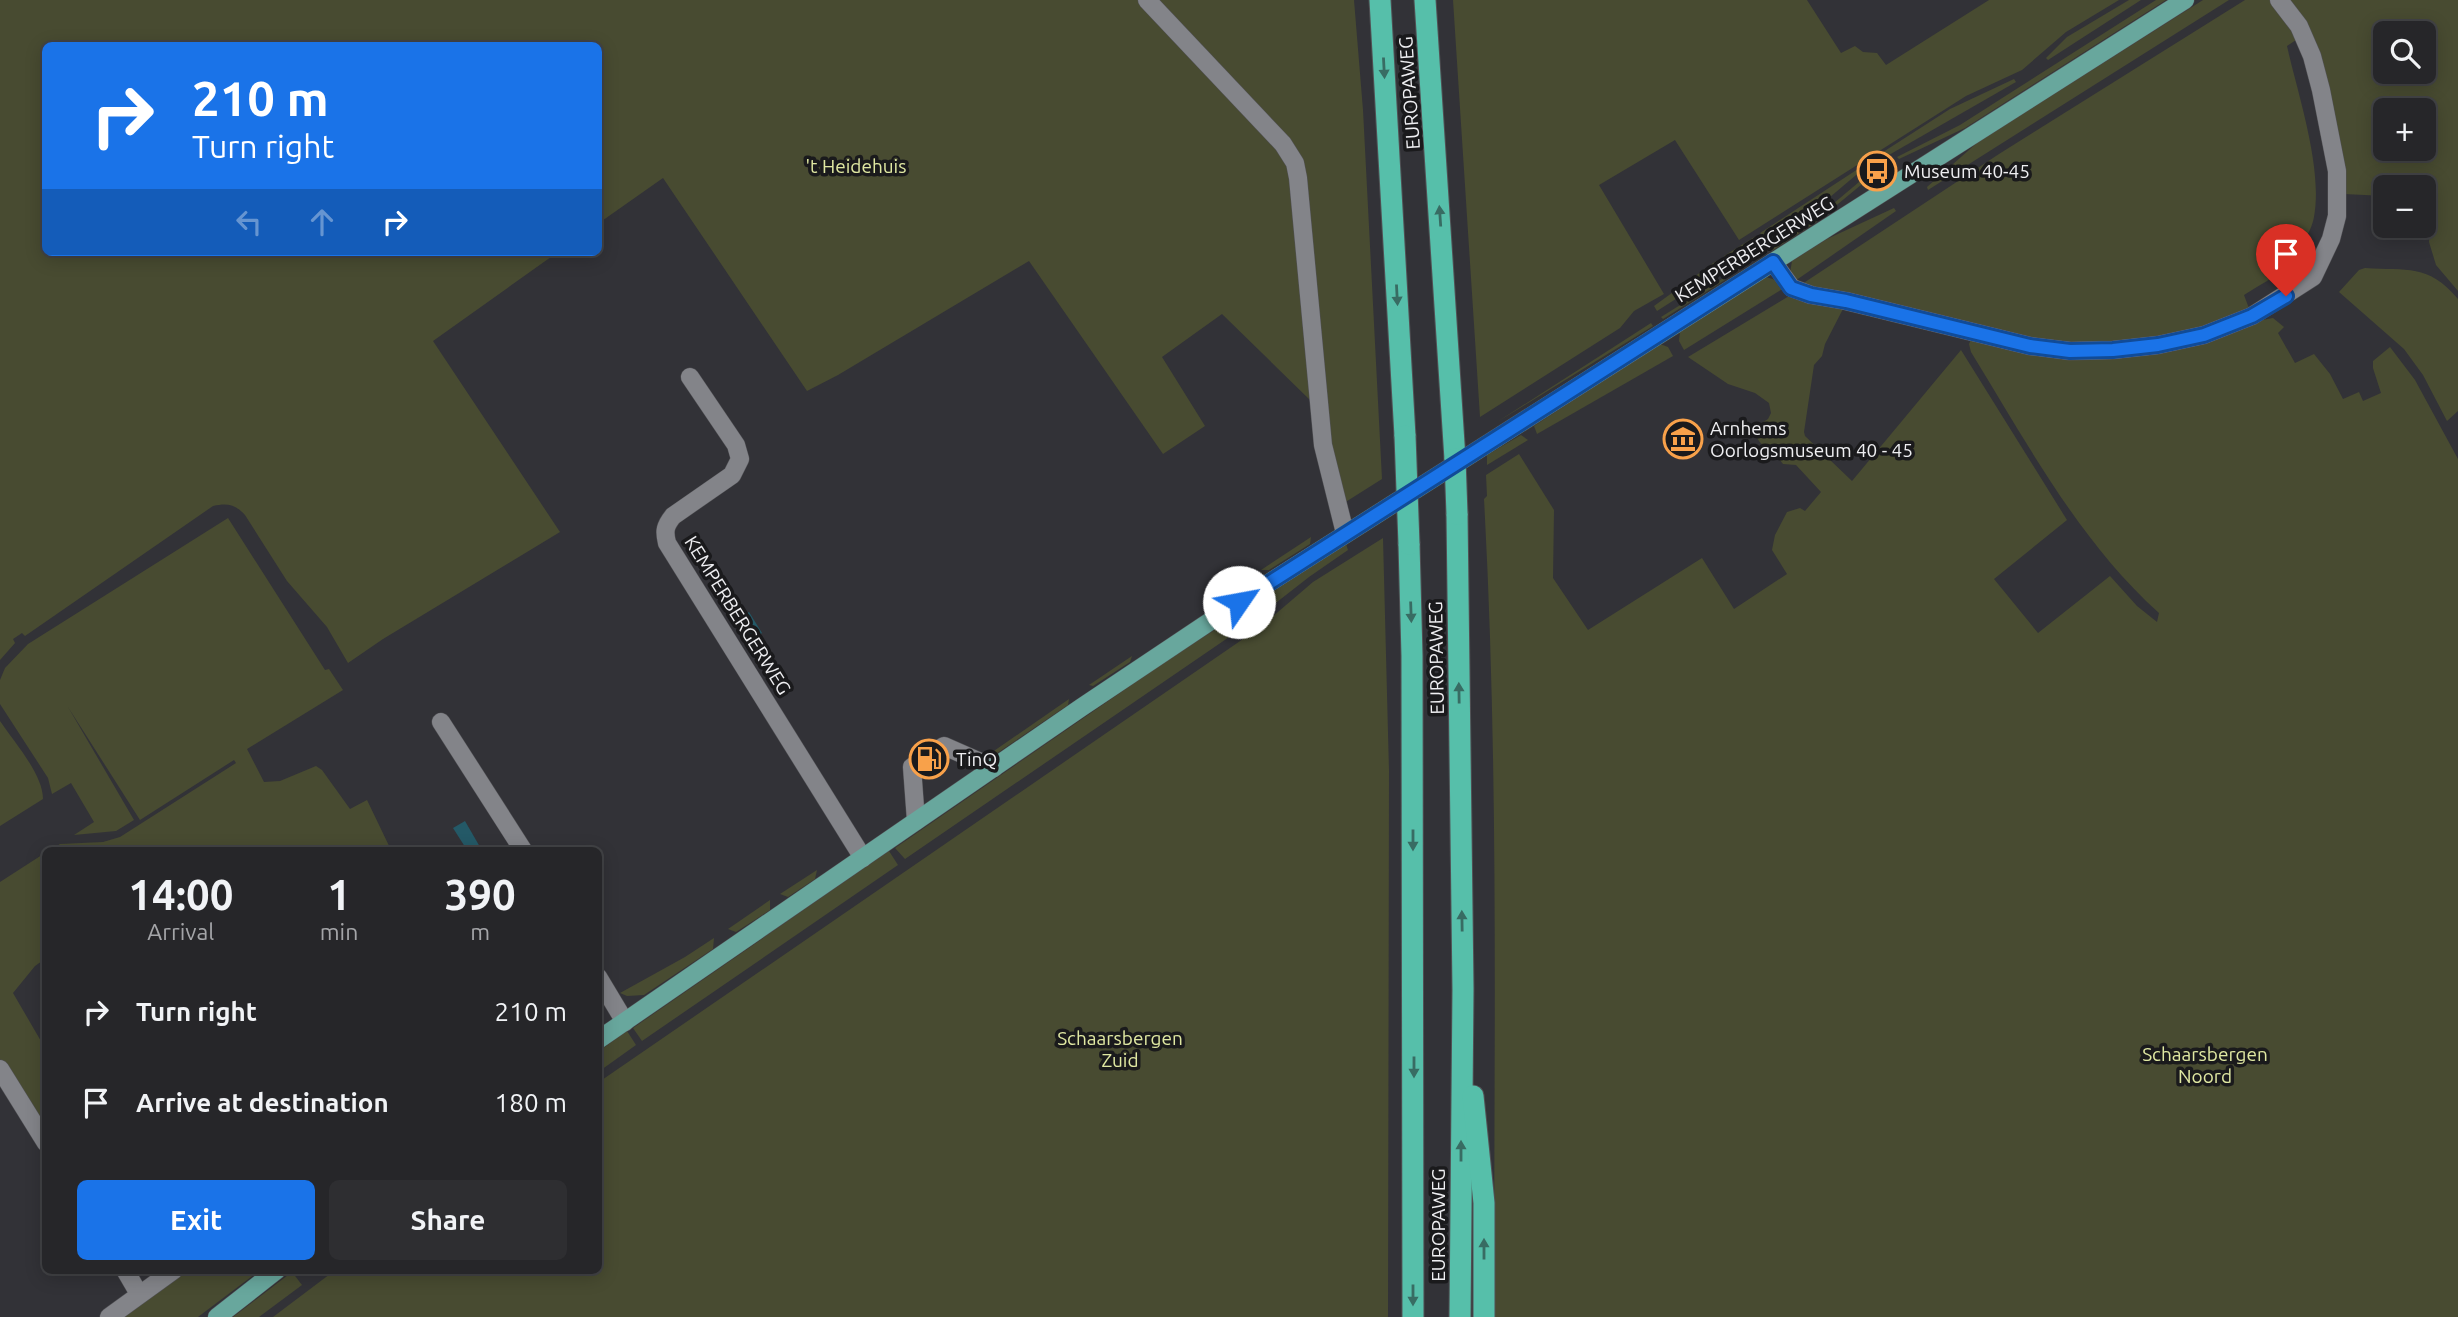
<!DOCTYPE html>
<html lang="en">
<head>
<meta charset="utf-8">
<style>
	body { margin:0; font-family:Ubuntu,sans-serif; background:#2e2e31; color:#f1f3f6; height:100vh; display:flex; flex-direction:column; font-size:26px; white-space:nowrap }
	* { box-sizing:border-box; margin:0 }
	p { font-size:23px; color:#a4a5a8 }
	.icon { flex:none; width:38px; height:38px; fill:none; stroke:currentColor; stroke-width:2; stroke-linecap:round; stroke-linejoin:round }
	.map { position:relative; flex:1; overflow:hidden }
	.panel { position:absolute; left:42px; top:847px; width:560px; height:427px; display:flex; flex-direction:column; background:#262629; border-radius:10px; box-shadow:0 4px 18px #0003,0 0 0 2px #424346 }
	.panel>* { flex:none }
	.guide { position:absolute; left:42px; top:42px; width:560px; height:214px; border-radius:10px; box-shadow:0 4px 18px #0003,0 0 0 2px #424346; background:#1a73e8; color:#fff; overflow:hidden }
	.buttons { position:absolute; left:2373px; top:21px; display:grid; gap:14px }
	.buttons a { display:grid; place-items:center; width:63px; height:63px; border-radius:10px; background:#262629; box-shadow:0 4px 18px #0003,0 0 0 2px #424346; font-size:35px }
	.pin { position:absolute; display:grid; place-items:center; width:60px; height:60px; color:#fff; margin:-72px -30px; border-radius:50% 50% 50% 0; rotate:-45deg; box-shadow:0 0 7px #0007 }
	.pin .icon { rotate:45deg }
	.me { position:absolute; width:77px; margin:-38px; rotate:57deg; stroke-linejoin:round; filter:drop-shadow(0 0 5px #0008) }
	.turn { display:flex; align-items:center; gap:24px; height:147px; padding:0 35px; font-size:32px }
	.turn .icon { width:91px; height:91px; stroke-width:2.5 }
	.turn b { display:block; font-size:49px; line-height:60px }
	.lanes { display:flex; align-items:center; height:66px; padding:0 35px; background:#0003; justify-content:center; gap:35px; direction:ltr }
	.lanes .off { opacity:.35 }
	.eta { display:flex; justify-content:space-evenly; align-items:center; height:119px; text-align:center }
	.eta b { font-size:42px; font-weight:600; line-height:49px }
	.button { display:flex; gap:14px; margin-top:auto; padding:14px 35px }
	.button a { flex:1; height:80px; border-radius:10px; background:#1a73e8; color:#fff; font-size:28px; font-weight:600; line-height:80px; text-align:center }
	.button a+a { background:#2e2e31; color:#f1f3f6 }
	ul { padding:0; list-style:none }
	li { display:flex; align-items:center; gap:21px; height:91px; padding:0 35px }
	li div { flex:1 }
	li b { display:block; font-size:26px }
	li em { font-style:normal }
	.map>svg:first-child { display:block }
	.green { fill:#484b31; fill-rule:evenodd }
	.water { fill:#245967 }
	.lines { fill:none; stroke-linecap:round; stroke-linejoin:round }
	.minor-casing { stroke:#515155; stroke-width:19 }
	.major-casing { stroke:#515155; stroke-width:19 }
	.highway-casing { stroke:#515155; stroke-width:23 }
	.minor { stroke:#838489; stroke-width:18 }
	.major { stroke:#68a79d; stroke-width:18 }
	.highway { stroke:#56bfaa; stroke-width:21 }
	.highway-bridge-casing { stroke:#515155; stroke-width:23; stroke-linecap:butt }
	.highway-bridge { stroke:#56bfaa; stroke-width:21 }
	.oneway { fill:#386c63 }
	.route-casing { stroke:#114b97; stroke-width:18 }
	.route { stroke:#1a73e8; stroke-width:12 }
	.labels { text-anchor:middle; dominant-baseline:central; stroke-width:7; stroke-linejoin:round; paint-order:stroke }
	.street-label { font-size:19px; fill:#efeff2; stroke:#1a1a1c }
	.park-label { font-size:19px; fill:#e0e8a2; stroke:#1a1a1c }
	.poi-label { font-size:19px; fill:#efeff2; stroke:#1a1a1c; text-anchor:start }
</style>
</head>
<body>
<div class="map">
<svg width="2458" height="1317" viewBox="0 0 2458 1317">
	<rect width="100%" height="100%" fill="#323237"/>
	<g class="green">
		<path d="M0 0H1140L1278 147 1290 166 1310 400 1222 314 1162 357 1205 426 1163 454 1029 261 838 375 807 391 663 178 599 223 598 46H46V252H558L433 341 560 532 383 639 348 663 327 627 287 581 245 515C235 504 227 503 213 506L25 636 22 633 13 639 15 643 0 660Z"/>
		<polygon points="1153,0 1354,0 1363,110 1382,479 1344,503 1331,445 1303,178"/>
		<polygon points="1453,0 1807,0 1841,53 1855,46 1863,52 1877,53 1886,65 1989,0 2119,0 2066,32 2022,70 1966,96 1739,240 1675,140 1599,185 1664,294 1634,311 1620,328 1480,417"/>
		<polygon points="2129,0 2141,0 2048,60 2046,58 2067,37"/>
		<polygon points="2156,0 2166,0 1965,128 1899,159 1897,157 1960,125"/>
		<polygon points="2203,0 2229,0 1928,190 1927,187 1978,142"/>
		<path d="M2245 0H2272L2299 38 2287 46C2298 95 2323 168 2314 217 2312 230 2300 249 2292 260 2281 275 2259 285 2244 295L2250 311 2202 331 2113 345 2031 341 1799 286 1999 154Z"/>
		<path d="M2286 0H2458V291L2436 265 2429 242 2432 201 2424 200V187H2385V196L2344 194 2342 170ZM2385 33H2424V72H2385ZM2385 110H2424V149H2385Z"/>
		<polygon points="2014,79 2016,82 1868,167 1866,163 1950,109"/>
		<polygon points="1861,167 1862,170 1810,214 1766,242 1760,233"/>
		<polygon points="1865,177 1867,180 1815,223 1772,251 1770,248 1815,219"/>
		<polygon points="1894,208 1896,211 1795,281 1790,273 1792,261 1827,239"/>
		<polygon points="1756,236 1761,245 1730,265 1724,256"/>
		<polygon points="1716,261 1721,270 1657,311 1654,306"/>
		<path d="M2365 268C2407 271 2428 263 2458 299V411L2447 421 2423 375 2404 349 2339 292 2359 270Z"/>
		<polygon points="1725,277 1725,280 1663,319 1661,317"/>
		<polygon points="1766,277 1779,281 1784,288 1684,350 1679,341 1680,332"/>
		<path d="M1794 293 1845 305 1825 344 1822 356 1814 365 1804 432 1805 436 1852 481 1961 350 2067 520 1994 579 2038 633 2110 576 2137 606 2157 622 2159 613C2079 541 2027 443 1971 352L1969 344 1972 337 2070 356 2273 318 2284 327 2278 333 2295 363 2314 354 2330 374 2343 399 2359 392 2363 401 2381 393 2373 368V361L2390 347 2415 380 2458 459V1317H1494C1494 1044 1499 771 1484 499L1487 496 1486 475 1519 454 1554 510 1553 578 1588 630 1702 558 1734 609 1787 574 1772 550 1775 535 1787 512 1800 508 1805 511 1821 492 1796 465 1783 464C1775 451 1756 447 1754 428L1768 419 1771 413 1769 403 1755 393 1728 384 1688 357Z"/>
		<polygon points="1651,323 1653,326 1497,422"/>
		<polygon points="1660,344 1668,347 1673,356 1537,434 1534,426"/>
		<polygon points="1521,435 1528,440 1487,465 1487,455"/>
		<polygon points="228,518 325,670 329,669 343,690 247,749 264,782 280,781 316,766 322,770 350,809 367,800 391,850 50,850 60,844 103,842 120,837 236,763 234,760 140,820 68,707 134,820 116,831 74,835 94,822 71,783 52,794 48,778 0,704 0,680 5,668 28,644"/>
		<polygon points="1311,537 1310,544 1269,570 1261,570"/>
		<polygon points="1383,538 1389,771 1388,1317 273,1317 334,1271 598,1270 599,1082 1259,628 1313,582"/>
		<polygon points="1346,544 1348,550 1309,577 1254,620 905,859 895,848 1156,668"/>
		<polygon points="1132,656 1130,662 1093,686 1089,685"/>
		<polygon points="1069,699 1068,705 993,756 988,755"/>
		<path d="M0 721C14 742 43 774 43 799L0 826Z"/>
		<polygon points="889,851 898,865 642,1041 633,1028"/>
		<polygon points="45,853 45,959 35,966 13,993 45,1048 45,1132 0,1059 0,882"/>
		<polygon points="817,870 815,879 788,897 780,894"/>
		<polygon points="770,900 770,910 736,932 728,929"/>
		<polygon points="714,938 713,949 644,995 627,996 620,993 685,957"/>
		<polygon points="627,1031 636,1045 601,1070 599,1051"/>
		<polygon points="186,1271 259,1271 198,1317 121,1317"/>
		<polygon points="292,1272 302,1285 259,1317 233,1317"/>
	</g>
	<g class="water">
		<polygon points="749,612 762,633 750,641 737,619"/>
		<polygon points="465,821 480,847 480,850 467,850 453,828"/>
	</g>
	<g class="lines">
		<defs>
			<g id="minor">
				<polyline points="1147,0 1283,144 1295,163 1298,178 1323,445 1345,533"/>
				<polyline points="1773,262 1792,288 1811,295 1846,301 2030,346 2070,351 2113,350 2158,345 2204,335 2252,316 2313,277 2331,239 2337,216 2337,171 2321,90 2312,56 2299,26 2279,0"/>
				<path d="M690 377 736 445 740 459 732 475 673 516C665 526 664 531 667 543L863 858"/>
				<polyline points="441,722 523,850"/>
				<polyline points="916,821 912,767 944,746 994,768"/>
				<polyline points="598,977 625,1022"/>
				<polyline points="0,1069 46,1143"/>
				<polyline points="125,1270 139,1294"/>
				<polyline points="109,1317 174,1270"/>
			</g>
			<g id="major">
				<polyline points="598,1040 1082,707 1239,602 2185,0"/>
				<polyline points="217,1317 277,1270"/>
			</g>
			<g id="highway">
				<polyline points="1380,0 1405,436"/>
				<polyline points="1425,0 1455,459"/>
				<polyline points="1457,514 1463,989 1460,1317"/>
				<polyline points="1409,544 1412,656 1413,1317"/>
				<polyline points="1473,1096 1484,1203 1484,1317"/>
			</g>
		</defs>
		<use href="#minor" class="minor-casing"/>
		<use href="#major" class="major-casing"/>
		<use href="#highway" class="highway-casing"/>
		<use href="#minor" class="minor"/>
		<use href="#major" class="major"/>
		<use href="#highway" class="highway"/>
		<defs>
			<g id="highway-bridge">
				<polyline points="1405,436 1409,544"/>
				<polyline points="1455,459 1457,514"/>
			</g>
		</defs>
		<use href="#highway-bridge" class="highway-bridge-casing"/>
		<use href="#highway-bridge" class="highway-bridge"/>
	</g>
	<defs><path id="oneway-solid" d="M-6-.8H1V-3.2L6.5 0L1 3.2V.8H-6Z" transform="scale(1.75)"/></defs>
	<g class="oneway">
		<use href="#oneway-solid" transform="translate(1384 68) rotate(87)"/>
		<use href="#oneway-solid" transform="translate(1440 216) rotate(-94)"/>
		<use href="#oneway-solid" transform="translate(1397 295) rotate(87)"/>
		<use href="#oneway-solid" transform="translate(1411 612) rotate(88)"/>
		<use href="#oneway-solid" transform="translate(1459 693) rotate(-91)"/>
		<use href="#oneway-solid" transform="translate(1413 840) rotate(90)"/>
		<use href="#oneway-solid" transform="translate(1462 921) rotate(-91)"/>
		<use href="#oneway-solid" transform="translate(1414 1067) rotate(90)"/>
		<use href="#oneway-solid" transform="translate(1461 1151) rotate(-90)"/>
		<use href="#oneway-solid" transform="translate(1484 1249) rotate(-90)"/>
		<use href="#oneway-solid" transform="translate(1413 1295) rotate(90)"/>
	</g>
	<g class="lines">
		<defs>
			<polyline id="route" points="1239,602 1773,262 1791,288 1811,295 1846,301 2030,346 2070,351 2113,350 2158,345 2204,335 2252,316 2286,296"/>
		</defs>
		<use href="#route" class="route-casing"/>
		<use href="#route" class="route"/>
	</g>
	<defs>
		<symbol id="bus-ring" viewBox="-11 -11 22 22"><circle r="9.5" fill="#1a1a1c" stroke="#f8a14a" stroke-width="1.5"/><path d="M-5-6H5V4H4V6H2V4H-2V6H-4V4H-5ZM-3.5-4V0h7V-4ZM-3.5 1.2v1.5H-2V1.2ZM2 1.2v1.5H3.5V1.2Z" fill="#f8a14a"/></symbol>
		<symbol id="museum-ring" viewBox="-11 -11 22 22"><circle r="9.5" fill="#1a1a1c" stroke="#f8a14a" stroke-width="1.5"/><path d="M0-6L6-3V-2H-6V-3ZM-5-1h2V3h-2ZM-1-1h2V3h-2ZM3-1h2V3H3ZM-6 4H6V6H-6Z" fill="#f8a14a"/></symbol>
		<symbol id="fuel-ring" viewBox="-11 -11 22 22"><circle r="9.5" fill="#1a1a1c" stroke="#f8a14a" stroke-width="1.5"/><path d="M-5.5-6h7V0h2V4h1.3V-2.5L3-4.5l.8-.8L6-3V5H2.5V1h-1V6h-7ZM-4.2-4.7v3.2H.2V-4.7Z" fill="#f8a14a"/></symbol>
	</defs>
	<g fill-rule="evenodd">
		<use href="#bus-ring" x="1855" y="149" width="44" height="44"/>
		<use href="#museum-ring" x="1661" y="417" width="44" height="44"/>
		<use href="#fuel-ring" x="907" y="737" width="44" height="44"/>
	</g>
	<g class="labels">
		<g class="street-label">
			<text transform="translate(1409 93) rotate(-94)">EUROPAWEG</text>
			<text transform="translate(1754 249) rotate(-32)">KEMPERBERGERWEG</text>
			<text transform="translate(738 615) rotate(58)">KEMPERBERGERWEG</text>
			<text transform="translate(1436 658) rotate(-91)">EUROPAWEG</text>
			<text transform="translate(1438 1225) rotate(-90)">EUROPAWEG</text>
		</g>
		<g class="park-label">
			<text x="856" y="166">'t Heidehuis</text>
			<text x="1120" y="1038">Schaarsbergen<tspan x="1120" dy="22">Zuid</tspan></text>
			<text x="2205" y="1054">Schaarsbergen<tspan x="2205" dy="22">Noord</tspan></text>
		</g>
		<g class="poi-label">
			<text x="1904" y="171">Museum 40-45</text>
			<text x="1710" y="428">Arnhems<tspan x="1710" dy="22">Oorlogsmuseum 40 - 45</tspan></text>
			<text x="956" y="759">TinQ</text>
		</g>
	</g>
</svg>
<div class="buttons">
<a><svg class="icon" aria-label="search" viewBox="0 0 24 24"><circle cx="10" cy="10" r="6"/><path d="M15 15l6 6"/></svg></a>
<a>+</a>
<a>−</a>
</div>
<div class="pin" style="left:2286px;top:296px;background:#d93025"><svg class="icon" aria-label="arrive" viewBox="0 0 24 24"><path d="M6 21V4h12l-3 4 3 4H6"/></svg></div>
<svg class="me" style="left:1239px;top:602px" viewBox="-20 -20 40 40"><circle r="19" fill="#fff"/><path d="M0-13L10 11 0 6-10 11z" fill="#1a73e8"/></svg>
<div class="guide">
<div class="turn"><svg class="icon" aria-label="right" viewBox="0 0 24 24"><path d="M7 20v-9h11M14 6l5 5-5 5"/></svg><div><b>210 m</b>Turn right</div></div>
<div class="lanes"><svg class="icon off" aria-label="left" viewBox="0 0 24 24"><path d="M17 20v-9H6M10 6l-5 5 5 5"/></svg><svg class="icon off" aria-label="ahead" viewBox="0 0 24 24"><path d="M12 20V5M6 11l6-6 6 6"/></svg><svg class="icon" aria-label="right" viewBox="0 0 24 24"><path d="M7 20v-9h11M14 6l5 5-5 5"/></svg></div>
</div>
<section class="panel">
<div class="eta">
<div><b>14:00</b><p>Arrival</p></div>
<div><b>1</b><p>min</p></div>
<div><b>390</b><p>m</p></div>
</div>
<ul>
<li><svg class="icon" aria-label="right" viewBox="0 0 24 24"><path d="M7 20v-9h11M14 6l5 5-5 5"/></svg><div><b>Turn right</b></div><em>210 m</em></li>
<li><svg class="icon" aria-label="arrive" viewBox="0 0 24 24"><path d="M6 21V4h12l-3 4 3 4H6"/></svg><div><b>Arrive at destination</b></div><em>180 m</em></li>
</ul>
<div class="button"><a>Exit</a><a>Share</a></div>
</section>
</div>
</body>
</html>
